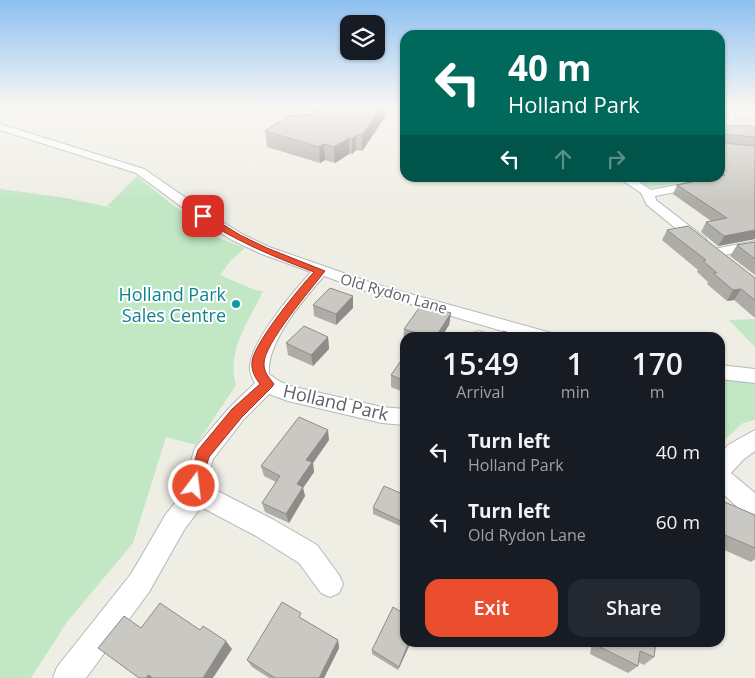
<!DOCTYPE html>
<html lang="en">
<head>
<meta charset="utf-8">
<style>
	body { margin:0; font-family:"Open Sans",sans-serif; background:#242831; color:#f1f3f6; height:100vh; display:flex; flex-direction:column; font-size:19px; white-space:nowrap }
	* { box-sizing:border-box; margin:0 }
	p { font-size:16px; color:#9ea1a6 }
	.icon { flex:none; width:28px; height:28px; fill:none; stroke:currentColor; stroke-width:2; stroke-linecap:round; stroke-linejoin:round }
	.map { position:relative; flex:1; overflow:hidden }
	.drawer { position:absolute; left:400px; top:332px; width:325px; height:315px; display:flex; flex-direction:column; background:#171b24; border-radius:15px; box-shadow:0 1px 4px #0004 }
	.drawer>* { flex:none }
	.guide { position:absolute; left:400px; top:30px; width:325px; height:152px; border-radius:15px; box-shadow:0 1px 4px #0004; background:#00695c; color:#fff; overflow:hidden }
	.fabs { position:absolute; left:340px; top:15px; display:grid; gap:10px }
	.fabs a { display:grid; place-items:center; width:45px; height:45px; border-radius:10px; background:#171b24; box-shadow:0 1px 4px #0004; font-size:25px }
	.pin { position:absolute; display:grid; place-items:center; width:42px; height:42px; color:#fff; margin:-21px; border-radius:10px; box-shadow:0 2px 8px #0006 }
	.me { position:absolute; width:55px; margin:-28px; rotate:15deg; stroke-linejoin:round; filter:drop-shadow(0 0 4px #0008) }
	.turn { display:flex; align-items:center; gap:18px; height:105px; padding:0 25px; font-size:22px }
	.turn .icon { width:65px; height:65px; stroke-width:2.5 }
	.turn b { display:block; font-size:35px; line-height:42px }
	.lanes { display:flex; align-items:center; height:48px; padding:0 25px; background:#0003; justify-content:center; gap:25px; direction:ltr }
	.lanes .off { opacity:.35 }
	.eta { display:flex; justify-content:space-evenly; align-items:center; height:85px; text-align:center }
	.eta b { font-size:30px; font-weight:600; line-height:35px }
	.cta { display:flex; gap:10px; margin-top:auto; padding:10px 25px }
	.cta a { flex:1; height:58px; border-radius:15px; background:#eb4e2f; color:#fff; font-size:20px; font-weight:600; line-height:58px; text-align:center }
	.cta a+a { background:#242831; color:#f1f3f6 }
	ul { padding:0; list-style:none }
	li { display:flex; align-items:center; gap:15px; height:70px; padding:0 25px }
	li div { flex:1 }
	li b { display:block; font-size:19px }
	li em { font-style:normal }
	.map>svg:first-child { display:block }
	.green { fill:#c2e7c5 }
	.lines { fill:none; stroke-linecap:round; stroke-linejoin:round }
	.street-casing { stroke:#b6b7bc; stroke-width:2 }
	.street { fill:#fff; fill-rule:evenodd }
	.wall { fill:#aeaca7 }
	.shaded-wall { fill:#8d8c88 }
	.building { fill:#cac8c2; stroke:#8d8c88 }
	.route { fill:#eb4e2f; stroke:#99331f }
	.culture-dot { fill:#0f9aa8; stroke:#fff; stroke-width:2 }
	.labels { text-anchor:middle; dominant-baseline:central; stroke-width:4; stroke-linejoin:round; paint-order:stroke }
	.far-street-label { font-size:15px; fill:#5d6066; stroke:#fff }
	.culture-label { font-size:18px; fill:#0d838f; stroke:#fff; text-anchor:end }
	.street-label { font-size:18px; fill:#5d6066; stroke:#fff }
</style>
</head>
<body>
<div class="map">
<svg width="755" height="678" viewBox="0 0 755 678">
	<rect width="100%" height="100%" fill="#efeee5"/>
	<g class="green">
		<path d="M137 176 169 202 216 237 245 248 231 260 220 275 255 290 263 291C249 322 226 349 236 385L196 445 166 437 133 543 67 622 31 678H0V189L66 198 113 208 107 206Z"/>
		<polygon points="634,178 697,178 699,179 651,188"/>
		<polygon points="755,319 755,347 729,320"/>
		<polygon points="720,378 755,383 755,420 743,423 720,444"/>
	</g>
	<g class="lines">
		<defs>
			<g id="street">
				<polygon points="755,111 755,117 739,118 734,115 739,112"/>
				<path d="M0 124 144 169 208 213 242 234 269 247 378 285 555 334 557 338H526L366 291 324 276C304 299 266 342 269 374L279 381 290 386 382 407 405 409V425L382 423 288 401 269 394 244 419 213 459 206 485 274 520 317 545 339 575 343 584 339 593 330 597 321 593 299 563 256 536 201 507 184 530 149 592 86 678H53L57 667 131 574 166 514 185 491 183 486 195 448 230 407 255 383C252 378 249 372 250 365 253 339 293 292 311 272L259 253 232 240 198 219 136 173 0 130Z"/>
				<polygon points="621,178 633,178 651,190 697,181 696,178 709,178 711,181 707,186 655,196 656,200 705,238 707,241 705,244 695,244 647,205 641,193 622,180"/>
				<polygon points="755,241 755,249 714,257 709,256 707,253 709,250"/>
				<polygon points="479,331 485,333 488,338 470,338 473,333"/>
				<polygon points="720,365 755,369 755,383 720,379"/>
				<polygon points="755,430 755,451 744,459 731,473 755,493 755,519 747,516 720,491 720,455 728,445"/>
			</g>
		</defs>
		<use href="#street" class="street-casing"/>
		<use href="#street" class="street"/>
	</g>
	<g class="wall">
		<polygon points="386,106 385,117 362,151 356,150 352,154 349,154 335,163 325,160 320,163 267,147 265,131 313,114 312,107"/>
		<polygon points="720,126 755,126 755,239 718,246 701,232 706,222 711,221 673,194 677,185 710,178 709,178 720,178"/>
		<polygon points="667,230 755,278 755,318 734,300 727,301 707,284 708,282 697,272 698,270 662,240"/>
		<polygon points="755,242 755,275 730,256 737,245"/>
		<polygon points="353,296 353,308 336,325 314,316 313,305"/>
		<polygon points="451,313 449,325 441,338 405,338 405,341 403,340 404,329"/>
		<polygon points="328,337 329,349 313,366 288,355 286,343"/>
		<polygon points="405,355 405,393 391,387 391,375"/>
		<polygon points="329,440 313,463 314,472 303,488 305,496 289,523 265,512 262,503 276,482 264,476 261,466"/>
		<polygon points="405,495 405,528 373,514 373,508"/>
		<polygon points="720,500 755,515 755,559 751,562 720,548"/>
		<polygon points="405,542 405,558 402,557 403,547"/>
		<polygon points="303,619 338,640 339,648 324,678 269,678 252,667 247,660"/>
		<polygon points="405,642 411,642 398,670 372,654 372,650"/>
		<polygon points="592,642 656,642 654,657 644,665 638,662 638,666 628,673 590,654"/>
	</g>
	<g class="shaded-wall">
		<polygon points="383,106 386,106 385,117 362,151 362,135"/>
		<polygon points="356,135 356,150 352,154 352,139"/>
		<polygon points="349,138 349,154 335,163 334,147"/>
		<polygon points="324,144 325,160 320,163 319,147"/>
		<polygon points="755,230 755,239 718,246 724,236"/>
		<polygon points="741,289 734,300 727,301 733,290"/>
		<polygon points="353,296 353,308 336,325 336,314"/>
		<polygon points="451,313 449,325 441,338 435,338"/>
		<polygon points="328,337 329,349 313,366 311,355"/>
		<polygon points="328,430 329,440 313,463 314,472 303,488 305,496 289,523 286,514 306,460"/>
		<polygon points="338,640 339,648 324,678 319,678"/>
		<polygon points="226,641 232,649 213,678 203,678"/>
		<polygon points="409,642 411,642 398,670 399,667"/>
		<polygon points="148,675 153,678 146,678"/>
	</g>
	<g class="building">
		<polygon points="323,106 383,106 362,135 356,135 352,139 349,138 334,147 324,144 319,147 265,131 288,116 315,114 312,107"/>
		<polygon points="720,126 755,126 755,137 724,134 722,136 723,143 755,146 755,230 724,236 706,222 727,218 677,185 712,178 720,178 720,176 725,175 720,172"/>
		<polygon points="688,226 755,278 755,300 741,289 733,290 713,273 717,273 703,261 706,260 667,230"/>
		<polygon points="755,242 755,259 737,245"/>
		<polygon points="330,288 353,296 336,314 313,305"/>
		<polygon points="422,304 451,313 435,338 417,338 419,334 404,329"/>
		<polygon points="304,326 328,337 311,355 286,343"/>
		<polygon points="503,331 524,338 499,338"/>
		<polygon points="405,355 405,381 391,375"/>
		<polygon points="299,417 328,430 306,460 312,462 297,484 303,487 286,514 262,503 280,476 261,466"/>
		<polygon points="384,486 405,495 405,523 373,508"/>
		<polygon points="720,500 755,515 755,548 720,533"/>
		<polygon points="282,602 301,613 299,617 338,640 319,678 275,678 247,660"/>
		<polygon points="160,603 200,630 203,626 226,641 203,678 153,678 148,675 146,678 139,678 98,648 124,616 141,628"/>
		<polygon points="393,607 405,614 405,642 409,642 399,667 372,650"/>
		<polygon points="599,642 656,642 654,657 640,651 638,666 598,646"/>
	</g>
	<linearGradient id="sky" x2="0" y2="1"><stop stop-color="#8dc0f1"/><stop offset="0.53" stop-color="#f8f7f3"/><stop offset="1" stop-color="#f8f7f3" stop-opacity="0"/></linearGradient>
	<rect width="755" height="201" fill="url(#sky)"/>
	<path class="route" d="M200 214H206L240 235 267 248 325 271C312 288 263 345 264 364 264 373 269 377 274 384L272 387 242 417 209 457 199 490 194 492 189 490 187 486 198 450 232 409 260 384C255 378 251 370 252 362 253 344 300 287 314 272 271 256 239 242 200 218Z"/>
	<circle class="culture-dot" cx="236" cy="304" r="5"/>
	<g class="labels">
		<g class="far-street-label">
			<text transform="translate(394 293) rotate(16)">Old Rydon Lane</text>
		</g>
		<g class="culture-label">
			<text x="226" y="294">Holland Park<tspan x="226" dy="21">Sales Centre</tspan></text>
		</g>
		<g class="street-label">
			<text transform="translate(336 402) rotate(13)">Holland Park</text>
		</g>
	</g>
</svg>
<div class="fabs">
<a><svg class="icon" aria-label="layers" viewBox="0 0 24 24"><path d="M12 4l9 5-9 5-9-5zM3 14l9 5 9-5"/></svg></a>
</div>
<div class="pin" style="left:203px;top:216px;background:#d93025"><svg class="icon" aria-label="arrive" viewBox="0 0 24 24"><path d="M6 21V4h12l-3 4 3 4H6"/></svg></div>
<svg class="me" style="left:194px;top:486px" viewBox="-20 -20 40 40"><circle r="17" fill="#eb4e2f" stroke="#fff" stroke-width="3"/><path d="M0-11L8 9 0 5-8 9z" fill="#fff"/></svg>
<div class="guide">
<div class="turn"><svg class="icon" aria-label="left" viewBox="0 0 24 24"><path d="M17 20v-9H6M10 6l-5 5 5 5"/></svg><div><b>40 m</b>Holland Park</div></div>
<div class="lanes"><svg class="icon" aria-label="left" viewBox="0 0 24 24"><path d="M17 20v-9H6M10 6l-5 5 5 5"/></svg><svg class="icon off" aria-label="ahead" viewBox="0 0 24 24"><path d="M12 20V5M6 11l6-6 6 6"/></svg><svg class="icon off" aria-label="right" viewBox="0 0 24 24"><path d="M7 20v-9h11M14 6l5 5-5 5"/></svg></div>
</div>
<section class="drawer">
<div class="eta">
<div><b>15:49</b><p>Arrival</p></div>
<div><b>1</b><p>min</p></div>
<div><b>170</b><p>m</p></div>
</div>
<ul>
<li><svg class="icon" aria-label="left" viewBox="0 0 24 24"><path d="M17 20v-9H6M10 6l-5 5 5 5"/></svg><div><b>Turn left</b><p>Holland Park</p></div><em>40 m</em></li>
<li><svg class="icon" aria-label="left" viewBox="0 0 24 24"><path d="M17 20v-9H6M10 6l-5 5 5 5"/></svg><div><b>Turn left</b><p>Old Rydon Lane</p></div><em>60 m</em></li>
</ul>
<div class="cta"><a>Exit</a><a>Share</a></div>
</section>
</div>
</body>
</html>
